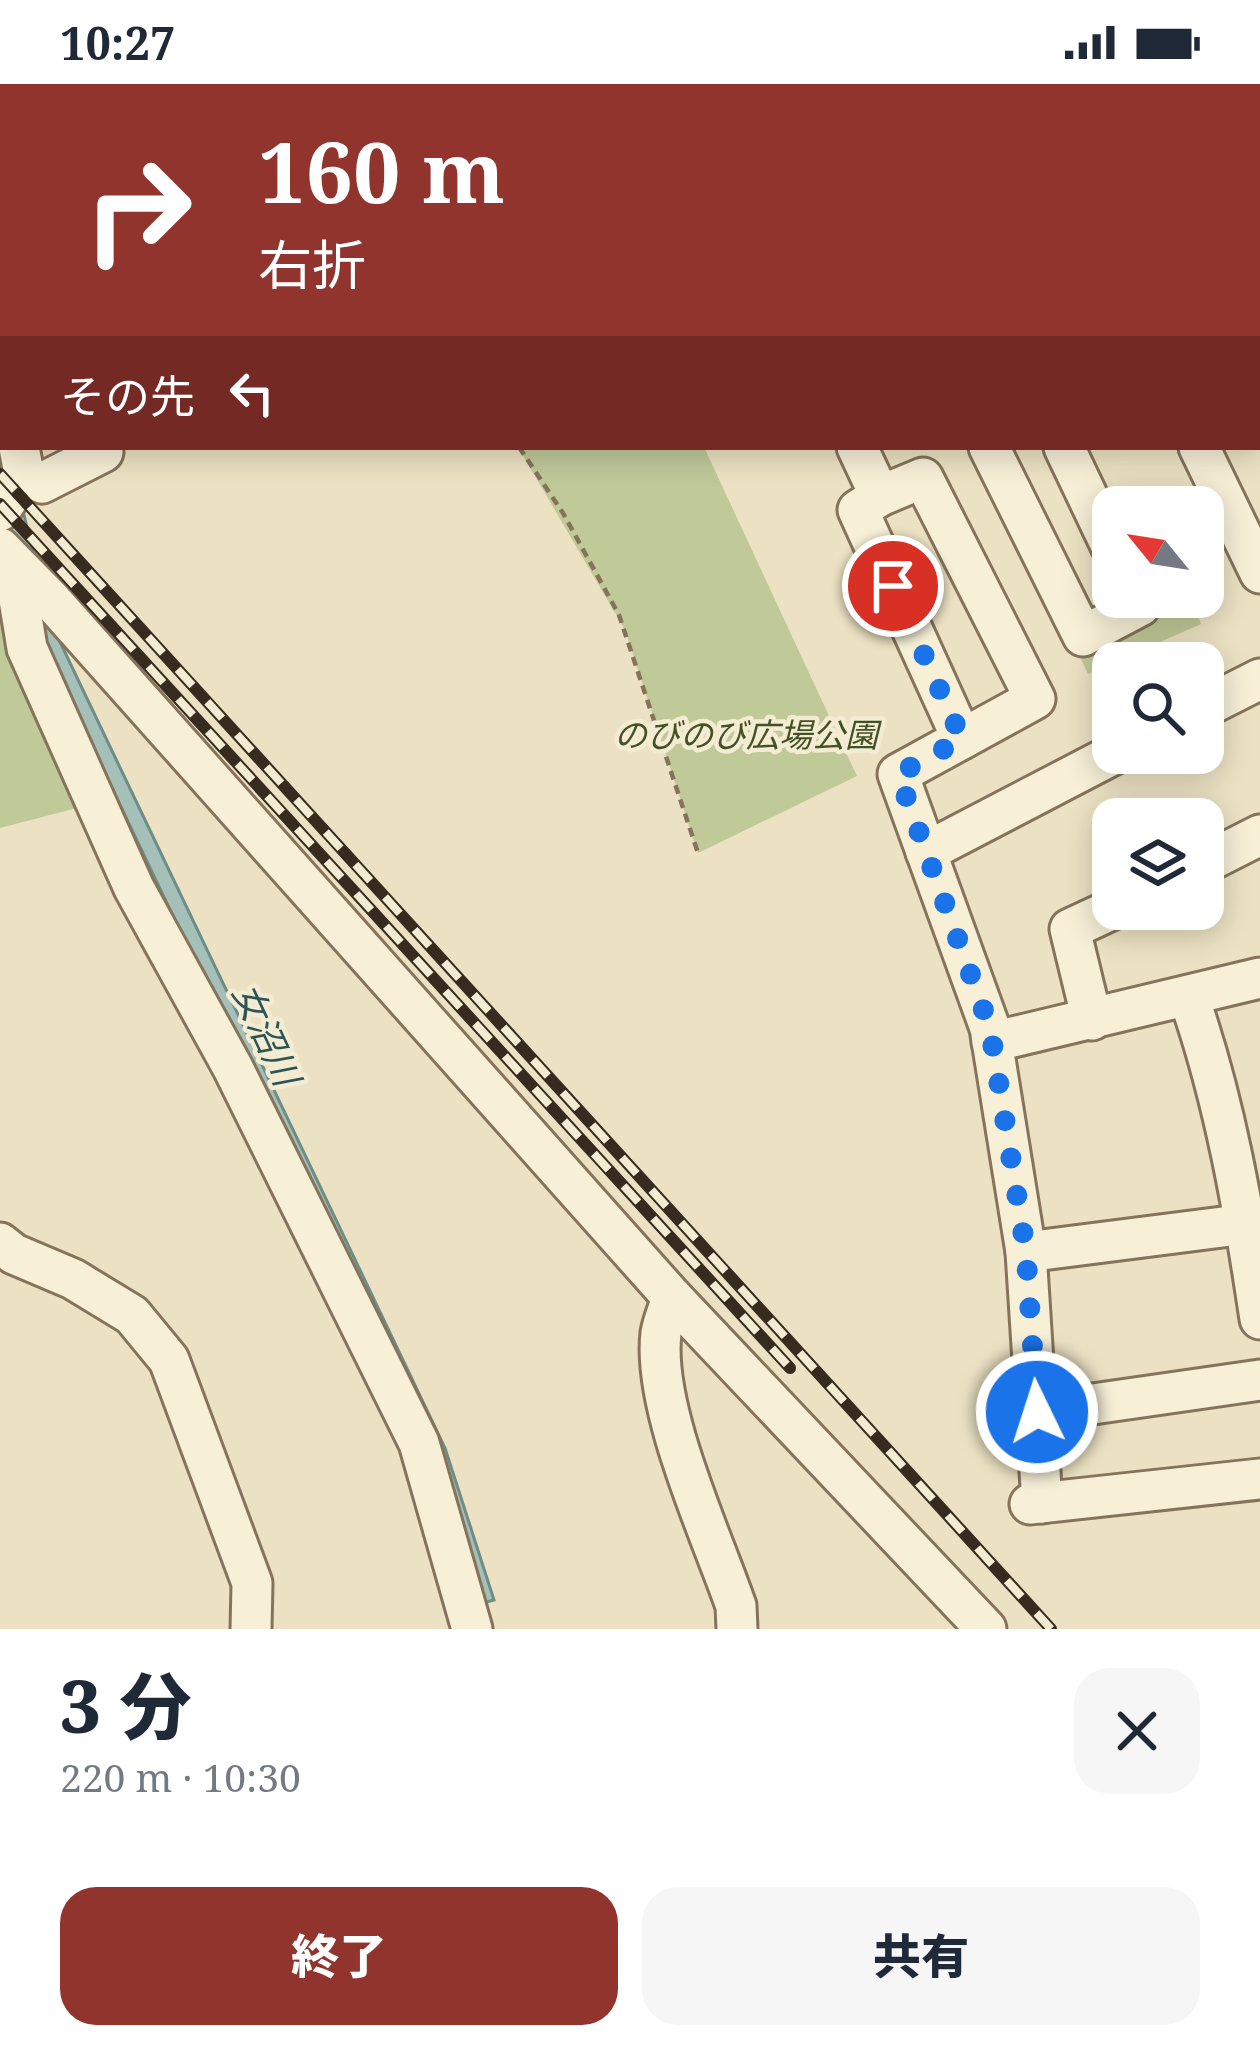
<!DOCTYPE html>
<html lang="ja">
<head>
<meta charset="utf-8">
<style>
	body { margin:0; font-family:"Noto Serif","Noto Sans JP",serif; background:#f6f6f7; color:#1f2937; height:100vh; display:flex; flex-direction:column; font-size:45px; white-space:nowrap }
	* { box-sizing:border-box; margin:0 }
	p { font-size:39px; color:#747a83 }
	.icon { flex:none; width:66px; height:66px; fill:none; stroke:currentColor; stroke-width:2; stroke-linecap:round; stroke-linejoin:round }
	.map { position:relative; height:1545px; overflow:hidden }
	.side { display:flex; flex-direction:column; background:#fff; flex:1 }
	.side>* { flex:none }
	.hud { position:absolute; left:0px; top:0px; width:1260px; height:366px; box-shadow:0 6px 30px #0003; background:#91342e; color:#fff; overflow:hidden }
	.needle { width:78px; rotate:300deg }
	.fabs { position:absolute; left:1092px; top:402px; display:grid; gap:24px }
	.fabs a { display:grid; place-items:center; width:132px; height:132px; border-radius:24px; background:#fff; box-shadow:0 6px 30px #0003; font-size:60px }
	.pin { position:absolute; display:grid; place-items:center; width:102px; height:102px; color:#fff; margin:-51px; border:6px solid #fff; border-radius:50%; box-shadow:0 3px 12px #0007 }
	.me { position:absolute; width:132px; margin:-66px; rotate:356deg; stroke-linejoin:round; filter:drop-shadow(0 0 9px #0008) }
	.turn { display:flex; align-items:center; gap:42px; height:252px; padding:0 60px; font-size:54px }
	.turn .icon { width:156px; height:156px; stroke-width:2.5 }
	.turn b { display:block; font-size:84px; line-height:102px }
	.then { display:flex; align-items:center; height:114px; padding:0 60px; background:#0003; gap:24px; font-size:45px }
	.round { display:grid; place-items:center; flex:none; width:126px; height:126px; border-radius:36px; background:#f6f6f7 }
	.head { display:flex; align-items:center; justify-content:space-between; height:204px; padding:0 60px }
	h1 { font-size:72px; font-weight:800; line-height:90px }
	.action { display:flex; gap:24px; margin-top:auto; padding:24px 60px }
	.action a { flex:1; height:138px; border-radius:36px; background:#91342e; color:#fff; font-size:48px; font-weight:800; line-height:138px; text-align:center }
	.action a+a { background:#f6f6f7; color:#1f2937 }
	.status { display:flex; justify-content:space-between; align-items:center; height:84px; padding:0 60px; background:#fff; direction:ltr }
	.status svg { height:33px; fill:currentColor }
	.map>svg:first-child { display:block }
	.green { fill:#c0c998 }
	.water { fill:#a5bfb9; stroke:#6d8d87; stroke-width:3 }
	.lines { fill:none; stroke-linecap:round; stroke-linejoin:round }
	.minor-casing { stroke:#85745b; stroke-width:45 }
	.path { stroke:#85745b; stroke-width:4.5; stroke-dasharray:9 6; stroke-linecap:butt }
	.minor { stroke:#f7efd6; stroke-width:39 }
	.rail-casing { stroke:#362b1e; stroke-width:12 }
	.rail { stroke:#f4ecd2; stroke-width:8; stroke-dasharray:22; stroke-linecap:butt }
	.route { stroke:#1a73e8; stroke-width:21; stroke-dasharray:0 37.8 }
	.labels { text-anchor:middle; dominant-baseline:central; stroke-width:9; stroke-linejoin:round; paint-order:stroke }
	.park-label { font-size:33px; font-style:italic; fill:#435126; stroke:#f4ecd2 }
	.water-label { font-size:36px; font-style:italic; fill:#2e5555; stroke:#f4ecd2 }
</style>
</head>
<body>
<div class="status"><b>10:27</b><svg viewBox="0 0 49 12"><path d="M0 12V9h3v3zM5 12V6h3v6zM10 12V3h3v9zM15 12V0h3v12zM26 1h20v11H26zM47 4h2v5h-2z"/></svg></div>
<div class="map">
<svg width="1260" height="1545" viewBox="0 0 1260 1545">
	<rect width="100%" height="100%" fill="#ece2c3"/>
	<g class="green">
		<polygon points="518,363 704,363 857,692 698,769 625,546"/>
		<polygon points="0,464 96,719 0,744"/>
		<polygon points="1188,513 1192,513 1201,540 1088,590 1079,571"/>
	</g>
	<polygon class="water" points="0,363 12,382 50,537 445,1364 494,1516 476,1521 227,945 34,541 0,405"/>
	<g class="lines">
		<defs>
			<g id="minor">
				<polyline points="686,0 687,3"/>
				<polyline points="818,0 819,3"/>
				<polyline points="891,0 893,3"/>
				<polyline points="1119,0 1121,3"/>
				<polyline points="220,3 225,0"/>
				<polyline points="1024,3 1025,0"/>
				<polyline points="0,73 3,79"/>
				<polyline points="0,267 3,274"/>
				<polyline points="1257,289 1260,295"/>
				<polyline points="857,363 880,412 923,394 1035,615 898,690 990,944 1026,1168 1042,1419"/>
				<polyline points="989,363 1083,552 1140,522 1136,513"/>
				<polyline points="1064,363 1113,466"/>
				<polyline points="1199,363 1260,489"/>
				<polyline points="24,390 42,399 103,368 101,363"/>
				<polyline points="880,412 858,426 962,655"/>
				<polyline points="0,427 24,390 19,363"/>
				<polyline points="0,464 51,516 672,1213 986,1545"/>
				<polyline points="13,479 27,564 134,804 233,984 419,1359 472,1545"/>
				<polyline points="1203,624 1260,595"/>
				<polyline points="926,768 1116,669"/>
				<polyline points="1203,780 1260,751"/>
				<path d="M1189 914C1225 1017 1244 1127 1260 1235"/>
				<polyline points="1092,936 1070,845 1113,825"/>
				<polyline points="992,958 1260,894"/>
				<polyline points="0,1159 14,1170 73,1195 132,1231 169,1276 252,1499 251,1545"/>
				<polyline points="1026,1168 1246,1140"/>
				<path d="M672 1213C669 1224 663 1237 661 1249 652 1324 711 1450 736 1522L737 1545"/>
				<polyline points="1037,1328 1260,1296"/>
				<polyline points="1030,1420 1260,1395"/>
			</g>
		</defs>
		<use href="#minor" class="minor-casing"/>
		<polyline class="path" points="519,363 563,429 619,531 698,769"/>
		<use href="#minor" class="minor"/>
		<defs>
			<g id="rail">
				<polyline points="0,390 1051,1545"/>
				<polyline points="0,420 790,1284"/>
			</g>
		</defs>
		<use href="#rail" class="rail-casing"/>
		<use href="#rail" class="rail"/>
	</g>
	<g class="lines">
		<polyline class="route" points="893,502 962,655 898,690 990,944 1026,1168 1037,1328"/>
	</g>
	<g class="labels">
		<g class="park-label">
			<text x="746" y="650">のびのび広場公園</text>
		</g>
		<g class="water-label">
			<text transform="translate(267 950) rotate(65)">女沼川</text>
		</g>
	</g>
</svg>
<div class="fabs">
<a><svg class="needle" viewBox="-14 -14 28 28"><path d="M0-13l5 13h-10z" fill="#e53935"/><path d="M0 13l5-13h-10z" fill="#747a83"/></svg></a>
<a><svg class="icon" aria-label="search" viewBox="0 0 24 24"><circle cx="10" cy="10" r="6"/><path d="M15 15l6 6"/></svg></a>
<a><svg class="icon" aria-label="layers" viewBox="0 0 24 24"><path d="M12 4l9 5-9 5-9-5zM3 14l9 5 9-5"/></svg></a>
</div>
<div class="pin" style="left:893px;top:502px;background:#d93025"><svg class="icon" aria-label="arrive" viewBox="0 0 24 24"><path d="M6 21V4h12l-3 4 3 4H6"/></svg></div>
<svg class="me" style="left:1037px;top:1328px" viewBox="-20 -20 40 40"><circle r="17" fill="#1a73e8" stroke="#fff" stroke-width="3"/><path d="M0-11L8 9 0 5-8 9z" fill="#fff"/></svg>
<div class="hud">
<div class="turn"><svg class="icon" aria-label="right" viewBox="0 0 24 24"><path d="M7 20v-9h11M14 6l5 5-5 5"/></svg><div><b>160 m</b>右折</div></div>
<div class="then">その先<svg class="icon" aria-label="left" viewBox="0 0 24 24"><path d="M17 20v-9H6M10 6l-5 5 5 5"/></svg></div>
</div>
</div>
<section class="side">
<div class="head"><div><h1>3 分</h1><p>220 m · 10:30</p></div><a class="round"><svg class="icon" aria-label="close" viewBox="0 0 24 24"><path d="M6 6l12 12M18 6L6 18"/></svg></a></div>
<div class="action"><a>終了</a><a>共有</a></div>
</section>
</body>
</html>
